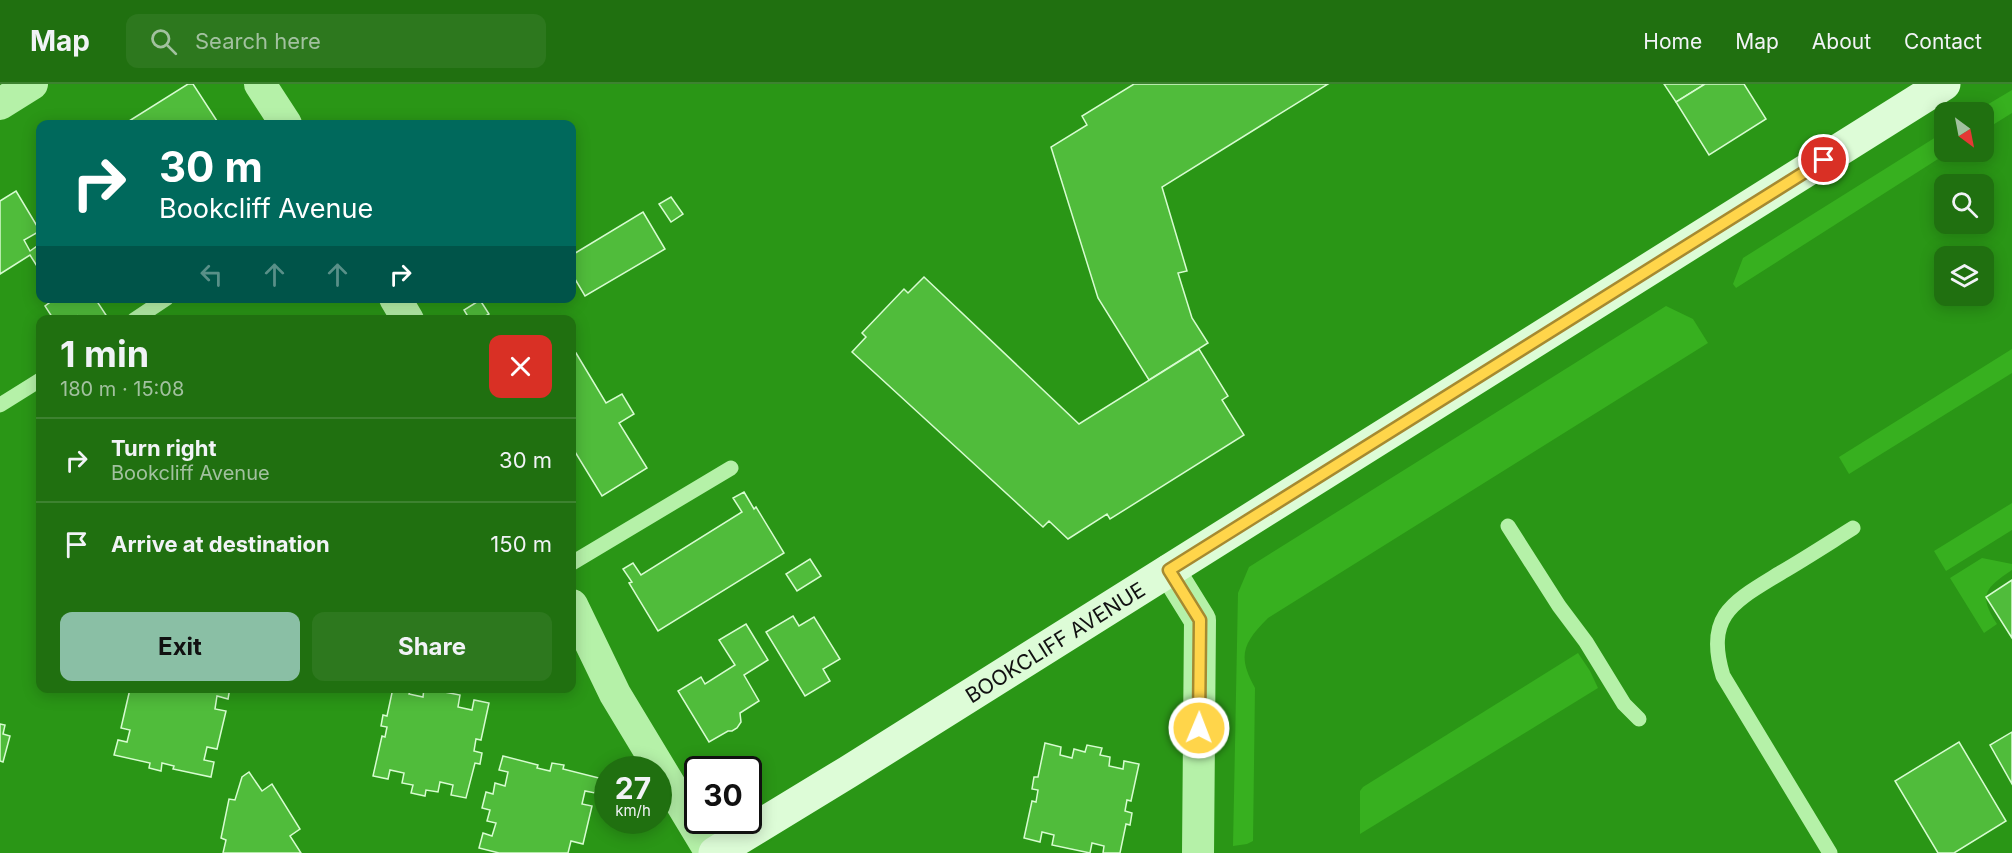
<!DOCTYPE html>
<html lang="en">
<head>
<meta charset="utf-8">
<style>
	body { margin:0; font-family:Inter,sans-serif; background:#2d781e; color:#f1f3f6; height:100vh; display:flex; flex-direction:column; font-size:22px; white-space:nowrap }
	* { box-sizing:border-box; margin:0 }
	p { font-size:20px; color:#a2c19f }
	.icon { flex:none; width:33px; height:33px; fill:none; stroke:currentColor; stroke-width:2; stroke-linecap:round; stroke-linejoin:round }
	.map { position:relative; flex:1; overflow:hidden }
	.drawer { position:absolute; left:36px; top:231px; width:540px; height:378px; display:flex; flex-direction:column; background:#207010; border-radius:12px; box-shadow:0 3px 15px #0003 }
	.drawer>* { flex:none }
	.top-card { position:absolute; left:36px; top:36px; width:540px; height:183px; border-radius:12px; box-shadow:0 3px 15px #0003; background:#00695c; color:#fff; overflow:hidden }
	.needle { width:39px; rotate:148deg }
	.fabs { position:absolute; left:1934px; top:18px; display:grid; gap:12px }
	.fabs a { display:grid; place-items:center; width:60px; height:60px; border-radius:12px; background:#207010; box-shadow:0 3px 15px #0003; font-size:30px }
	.speed { position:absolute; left:594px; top:672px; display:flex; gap:12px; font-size:30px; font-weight:700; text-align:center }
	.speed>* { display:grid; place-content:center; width:78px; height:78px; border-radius:50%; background:#207010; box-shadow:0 3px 15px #0003; line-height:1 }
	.speed small { font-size:15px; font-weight:400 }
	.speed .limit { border:3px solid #111; border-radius:9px; background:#fff; color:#111 }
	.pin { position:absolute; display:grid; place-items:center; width:51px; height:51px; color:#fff; margin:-26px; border:3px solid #fff; border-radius:50%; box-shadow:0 2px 6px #0007 }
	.me { position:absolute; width:66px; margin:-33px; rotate:1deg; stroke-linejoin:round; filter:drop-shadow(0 0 4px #0008) }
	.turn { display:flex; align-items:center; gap:21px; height:126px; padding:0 24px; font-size:27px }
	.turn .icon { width:78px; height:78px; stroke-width:2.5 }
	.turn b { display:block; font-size:42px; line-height:51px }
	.lanes { display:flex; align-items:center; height:57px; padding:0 24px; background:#0003; justify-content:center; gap:30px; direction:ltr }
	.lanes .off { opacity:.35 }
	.round { display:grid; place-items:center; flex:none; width:63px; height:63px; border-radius:12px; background:#2d781e }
	.summary { display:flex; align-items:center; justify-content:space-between; height:102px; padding:0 24px }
	h1 { font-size:36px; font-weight:700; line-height:45px }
	.button { display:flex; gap:12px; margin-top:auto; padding:12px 24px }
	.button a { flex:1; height:69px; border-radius:12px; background:#8abfa5; color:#111; font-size:24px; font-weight:700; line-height:69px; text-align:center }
	.button a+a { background:#2d781e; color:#f1f3f6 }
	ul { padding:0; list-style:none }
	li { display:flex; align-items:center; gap:18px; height:84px; padding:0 24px; border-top:2px solid #3d8230 }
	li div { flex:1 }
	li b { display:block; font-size:22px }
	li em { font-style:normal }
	header { display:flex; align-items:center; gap:36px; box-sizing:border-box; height:84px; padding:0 30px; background:#207010; border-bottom:2px solid #3d8230 }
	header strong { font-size:28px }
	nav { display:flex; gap:33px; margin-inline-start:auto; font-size:21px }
	.search { width:420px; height:54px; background:#2d781e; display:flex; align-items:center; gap:15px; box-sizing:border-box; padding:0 21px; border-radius:12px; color:#a2c19f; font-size:22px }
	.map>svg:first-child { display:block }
	.green { fill:#37b01f }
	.building { fill:#50bc3b; stroke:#d7fcd0; stroke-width:1.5 }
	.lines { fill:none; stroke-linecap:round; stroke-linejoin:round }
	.lane { stroke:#b5f1a8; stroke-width:15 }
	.street { stroke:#b5f1a8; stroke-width:32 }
	.secondary { stroke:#ddfcd7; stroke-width:33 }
	.route-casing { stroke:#a68a30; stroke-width:15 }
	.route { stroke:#ffd54a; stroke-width:10 }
	.labels { text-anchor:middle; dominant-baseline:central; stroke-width:6; stroke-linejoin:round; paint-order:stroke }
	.street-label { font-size:21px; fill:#111; stroke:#2a9616 }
</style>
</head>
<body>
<header>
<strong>Map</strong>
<div class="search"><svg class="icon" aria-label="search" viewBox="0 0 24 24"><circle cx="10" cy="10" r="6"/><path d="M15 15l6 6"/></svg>Search here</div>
<nav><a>Home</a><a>Map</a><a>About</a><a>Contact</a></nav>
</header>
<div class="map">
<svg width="2012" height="769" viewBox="0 0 2012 769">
	<rect width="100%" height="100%" fill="#2a9616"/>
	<g class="green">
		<polygon points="2012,6 2012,29 1983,47 1983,28 1975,28"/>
		<polygon points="1944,48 1944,68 1949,68 1736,204 1733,200 1743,174"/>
		<path d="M1666 222 1693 235 1708 259 1268 534C1243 559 1237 572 1255 604L1253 757 1247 760 1233 762 1238 509 1249 483Z"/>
		<polygon points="2012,265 2012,289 1849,390 1839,373"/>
		<polygon points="2012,419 2012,446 1946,487 1934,467"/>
		<path d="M1982 474 2012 480V486C1985 504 1978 511 1997 540L1984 549 1950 494Z"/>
		<polygon points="1578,569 1590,587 1598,604 1360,750 1360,707 1363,703"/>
	</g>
	<g class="building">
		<polygon points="188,0 193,0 217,37 211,40 131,40 129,37"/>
		<polygon points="1134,0 1328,0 1162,103 1187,187 1178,189 1192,234 1208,259 1149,296 1098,214 1051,63 1087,41 1082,32"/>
		<polygon points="1664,0 1705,0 1676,18"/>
		<polygon points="1705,0 1744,0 1766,35 1709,71 1676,18"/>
		<polygon points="16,107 40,147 24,156 30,167 40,160 40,187 30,171 0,190 0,117"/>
		<polygon points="671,113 683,130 671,138 659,120"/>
		<polygon points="643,128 665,165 585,212 572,190 572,171"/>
		<polygon points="924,193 1079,340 1199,265 1228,312 1222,316 1244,351 1110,435 1107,430 1068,455 1049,437 1043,443 852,268 866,253 862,249 904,205 908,209"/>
		<polygon points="56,214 101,214 102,216 98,219 106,231 98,236 79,236 77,232 72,236 54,236 45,222"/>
		<polygon points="480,216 489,230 479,236 470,236 464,226"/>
		<polygon points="576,269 606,319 622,310 634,330 619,339 647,384 602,412 572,363 572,271"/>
		<polygon points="744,408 754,425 756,423 784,469 658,547 629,499 632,498 623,485 633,479 641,491 742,428 733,414"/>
		<polygon points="810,475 821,492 797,507 786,490"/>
		<polygon points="2012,496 2012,554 1986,513"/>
		<polygon points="793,532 799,542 814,533 840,575 823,585 830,597 805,612 766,548"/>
		<polygon points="746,540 768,576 744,591 759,617 740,629 741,638 737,644 732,647 728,647 709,658 678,607 701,593 705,600 735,581 719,556"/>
		<polygon points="140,604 230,604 228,615 217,612 215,625 226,627 217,665 207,663 204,676 214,678 211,693 173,685 174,682 162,679 161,687 149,684 150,679 114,671 118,656 127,658 130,646 121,644 130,605 139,607"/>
		<polygon points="393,604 411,604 409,610 423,613 424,604 460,611 458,623 472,626 474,616 489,619 481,656 476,655 474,667 482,669 480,680 475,679 466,714 451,711 453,701 440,698 438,708 426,706 425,712 411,709 413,701 402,699 404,689 390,686 388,695 373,692 382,652 385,653 387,643 381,642 383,631 387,632"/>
		<polygon points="0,640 5,641 3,650 10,652 3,678 0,677"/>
		<polygon points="2012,648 2012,700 1990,661"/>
		<polygon points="1959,658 2006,737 1954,769 1938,769 1895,697"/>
		<polygon points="1045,659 1061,663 1060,671 1072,674 1074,665 1085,668 1087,661 1102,664 1100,671 1110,673 1109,682 1123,685 1124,677 1139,680 1131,717 1127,716 1125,727 1132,729 1130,741 1126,740 1120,769 1103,769 1104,762 1092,759 1090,769 1052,761 1054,751 1042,748 1040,758 1024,754 1032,717 1036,718 1038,706 1032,705 1034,693 1038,693"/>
		<polygon points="503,672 538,681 537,684 550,687 552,679 564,681 563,685 599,694 595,709 585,707 582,720 592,722 583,760 571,757 568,769 499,769 479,764 483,749 492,752 496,739 487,737 490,726 482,724 486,708 493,710 495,699 505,702 508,688 499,686"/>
		<polygon points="249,688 262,707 272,700 300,745 290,752 301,769 223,769 226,756 221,754 229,715 235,716 242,693"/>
	</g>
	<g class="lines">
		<g class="lane">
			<polyline points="134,236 167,214"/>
			<polyline points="0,321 40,296"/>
			<polyline points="1508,442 1559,522 1586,558 1624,620 1639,635"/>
			<polyline points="572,479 731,384"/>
			<path d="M1830 769 1723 592C1704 530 1735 517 1782 488 1806 474 1829 459 1853 444"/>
		</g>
		<g class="street">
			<polyline points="260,0 286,40"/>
			<polyline points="0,20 32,0"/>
			<polyline points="395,214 408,236"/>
			<polyline points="1169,486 1200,536 1198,769"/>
			<polyline points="572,521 615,610 711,769"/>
		</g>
		<path class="secondary" id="s1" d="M715 769 848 688 1944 0"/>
	</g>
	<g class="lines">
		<defs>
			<polyline id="route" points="1199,644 1200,536 1169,486 1824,76"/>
		</defs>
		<use href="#route" class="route-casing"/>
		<use href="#route" class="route"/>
	</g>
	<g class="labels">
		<g class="street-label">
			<text stroke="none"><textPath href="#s1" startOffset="400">BOOKCLIFF AVENUE</textPath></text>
		</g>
	</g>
</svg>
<div class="fabs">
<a><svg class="needle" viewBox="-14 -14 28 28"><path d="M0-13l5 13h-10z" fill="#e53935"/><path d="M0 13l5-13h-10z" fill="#a2c19f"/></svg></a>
<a><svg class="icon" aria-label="search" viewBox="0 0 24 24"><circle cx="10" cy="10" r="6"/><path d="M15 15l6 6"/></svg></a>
<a><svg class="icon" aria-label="layers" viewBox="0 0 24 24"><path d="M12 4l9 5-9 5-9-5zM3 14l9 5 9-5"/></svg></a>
</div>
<div class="speed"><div>27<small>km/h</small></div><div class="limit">30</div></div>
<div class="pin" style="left:1824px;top:76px;background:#d93025"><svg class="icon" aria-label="arrive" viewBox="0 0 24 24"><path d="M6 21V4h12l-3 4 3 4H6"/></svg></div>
<svg class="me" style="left:1199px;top:644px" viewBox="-20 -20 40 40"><circle r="17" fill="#ffd54a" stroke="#fff" stroke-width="3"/><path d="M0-11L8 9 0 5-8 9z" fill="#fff"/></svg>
<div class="top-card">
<div class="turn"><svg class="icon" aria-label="right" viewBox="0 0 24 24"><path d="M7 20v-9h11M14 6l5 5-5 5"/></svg><div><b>30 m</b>Bookcliff Avenue</div></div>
<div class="lanes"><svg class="icon off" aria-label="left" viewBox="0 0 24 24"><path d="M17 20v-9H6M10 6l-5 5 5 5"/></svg><svg class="icon off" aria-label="ahead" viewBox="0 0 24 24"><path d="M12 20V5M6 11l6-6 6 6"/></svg><svg class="icon off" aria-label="ahead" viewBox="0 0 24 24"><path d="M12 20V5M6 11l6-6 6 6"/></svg><svg class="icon" aria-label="right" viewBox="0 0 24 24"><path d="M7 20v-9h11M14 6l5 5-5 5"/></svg></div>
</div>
<section class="drawer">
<div class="summary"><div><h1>1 min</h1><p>180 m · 15:08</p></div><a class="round" style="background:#d93025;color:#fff"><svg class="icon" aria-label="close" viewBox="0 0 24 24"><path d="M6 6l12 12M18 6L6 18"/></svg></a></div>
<ul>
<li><svg class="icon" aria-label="right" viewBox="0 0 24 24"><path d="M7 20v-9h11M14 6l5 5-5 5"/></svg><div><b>Turn right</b><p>Bookcliff Avenue</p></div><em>30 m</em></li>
<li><svg class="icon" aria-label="arrive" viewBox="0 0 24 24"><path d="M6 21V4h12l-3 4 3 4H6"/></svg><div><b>Arrive at destination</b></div><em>150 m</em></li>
</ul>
<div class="button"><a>Exit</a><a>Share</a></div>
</section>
</div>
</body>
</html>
